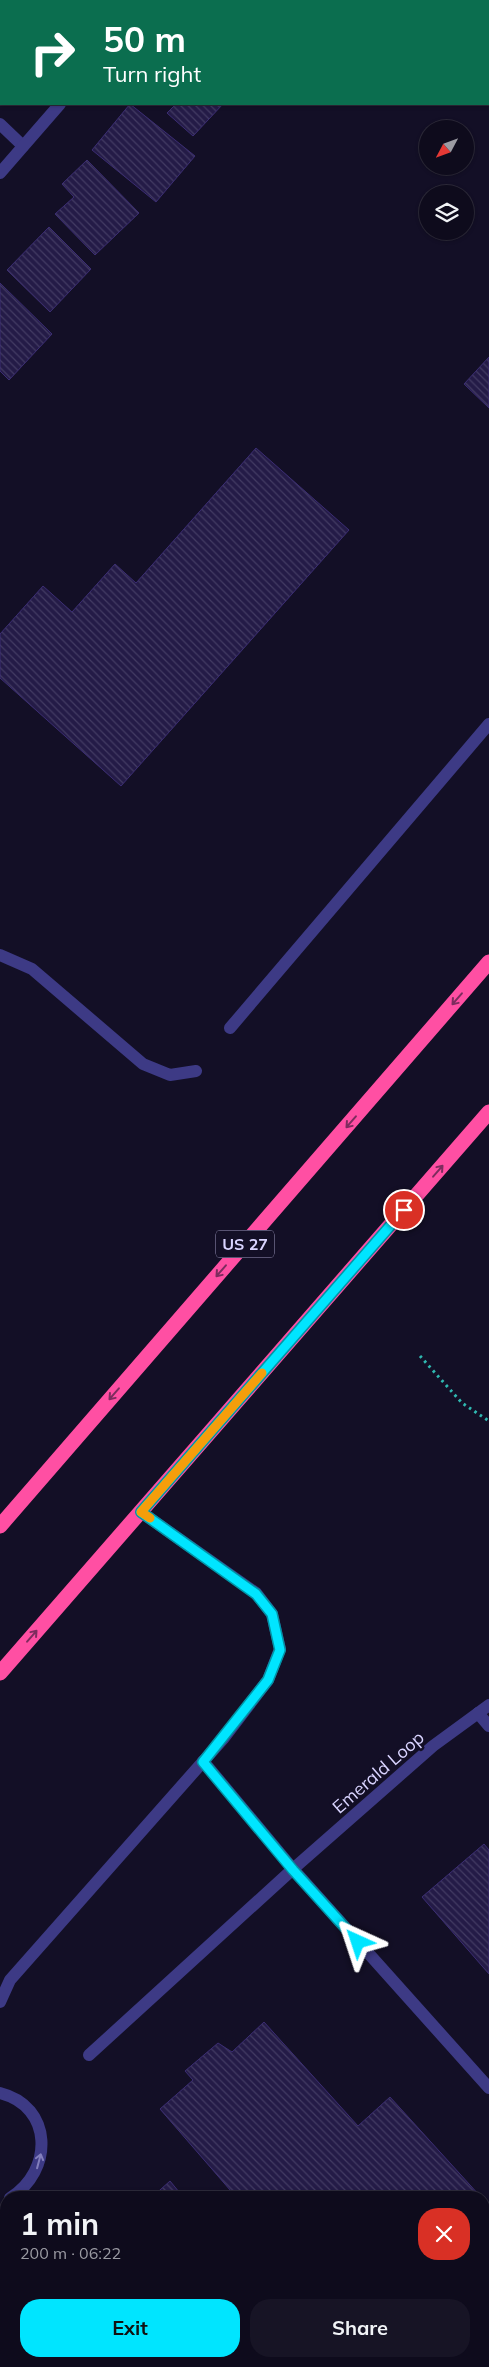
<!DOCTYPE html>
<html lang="en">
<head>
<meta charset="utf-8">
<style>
	body { margin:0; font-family:Mulish,sans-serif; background:#171425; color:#f1f3f6; height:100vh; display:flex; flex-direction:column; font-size:19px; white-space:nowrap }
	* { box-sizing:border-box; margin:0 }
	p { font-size:16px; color:#9b9ba3 }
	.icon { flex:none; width:28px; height:28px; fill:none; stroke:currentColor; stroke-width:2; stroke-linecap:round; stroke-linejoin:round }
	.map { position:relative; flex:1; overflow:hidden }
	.side { position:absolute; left:0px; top:2191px; width:490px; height:176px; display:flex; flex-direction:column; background:#0e0b1c; border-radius:20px 20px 0 0; box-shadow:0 1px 4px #0004,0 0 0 1px #2e2b3b }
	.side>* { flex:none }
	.top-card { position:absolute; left:0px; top:0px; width:490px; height:105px; box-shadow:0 1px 4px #0004,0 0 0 1px #2e2b3b; background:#0b6e4f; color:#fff; overflow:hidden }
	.needle { width:32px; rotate:229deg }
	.buttons { position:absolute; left:419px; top:120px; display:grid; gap:10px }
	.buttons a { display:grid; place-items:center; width:55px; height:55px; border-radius:50%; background:#0e0b1c; box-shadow:0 1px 4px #0004,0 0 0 1px #2e2b3b; font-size:25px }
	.pin { position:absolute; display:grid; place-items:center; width:42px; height:42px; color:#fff; margin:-21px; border:2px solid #fff; border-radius:50%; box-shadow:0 1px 5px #0007 }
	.me { position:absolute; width:55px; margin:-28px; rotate:318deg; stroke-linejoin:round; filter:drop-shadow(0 0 4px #0008) }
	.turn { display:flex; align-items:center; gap:18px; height:105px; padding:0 20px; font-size:22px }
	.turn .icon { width:65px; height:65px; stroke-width:2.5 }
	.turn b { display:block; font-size:35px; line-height:42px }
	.round { display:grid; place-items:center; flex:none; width:52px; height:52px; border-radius:20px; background:#171425 }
	.overview { display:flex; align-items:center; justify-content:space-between; height:85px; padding:0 20px }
	h1 { font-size:30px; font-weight:700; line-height:38px }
	.cta { display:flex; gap:10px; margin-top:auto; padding:10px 20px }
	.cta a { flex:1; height:58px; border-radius:20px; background:#00e5ff; color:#111; font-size:20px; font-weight:700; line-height:58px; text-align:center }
	.cta a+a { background:#171425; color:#f1f3f6 }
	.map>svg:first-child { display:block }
	.building { fill:url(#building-back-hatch); stroke:#3b2d73 }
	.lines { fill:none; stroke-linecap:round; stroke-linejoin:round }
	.path { stroke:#2fb8b0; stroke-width:3; stroke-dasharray:2.5 4; stroke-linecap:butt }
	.lane { stroke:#3d3a85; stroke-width:12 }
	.street { stroke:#3d3a85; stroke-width:12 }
	.highway { stroke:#ff4fa3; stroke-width:15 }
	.oneway { stroke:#7d2c5e }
	.oneway2 { stroke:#837fbc }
	.route-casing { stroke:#0095a6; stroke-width:12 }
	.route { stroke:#00e5ff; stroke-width:9 }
	.slow { stroke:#f59e0b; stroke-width:9 }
	.labels { text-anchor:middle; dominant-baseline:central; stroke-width:5; stroke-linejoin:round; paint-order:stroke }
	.shield { fill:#130f26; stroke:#9e99be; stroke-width:1 }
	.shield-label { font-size:16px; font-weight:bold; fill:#d9d4ff }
	.street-label { font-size:18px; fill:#d9d4ff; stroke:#130f26 }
</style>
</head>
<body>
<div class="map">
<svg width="489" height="2367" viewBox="0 0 489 2367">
	<defs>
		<pattern id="building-back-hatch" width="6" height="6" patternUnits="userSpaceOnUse" patternTransform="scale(1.25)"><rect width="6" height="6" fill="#241b47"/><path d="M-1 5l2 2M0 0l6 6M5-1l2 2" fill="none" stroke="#433b63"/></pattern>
	</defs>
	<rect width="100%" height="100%" fill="#130f26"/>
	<g class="building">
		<polygon points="0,0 74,0 1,1 1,34"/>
		<polygon points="265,0 331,0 330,1"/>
		<polygon points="130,104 195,156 156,202 92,150"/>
		<polygon points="176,104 223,104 193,136 167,113"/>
		<polygon points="87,160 139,213 95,255 55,214 74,197 62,184"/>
		<polygon points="49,227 91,269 50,312 7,270"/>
		<polygon points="0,283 52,334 9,380 0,371"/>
		<polygon points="489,357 489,408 464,384"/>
		<polygon points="256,448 349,530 121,786 0,678 0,634 43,586 72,612 115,564 136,583"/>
		<polygon points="484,1844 489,1850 489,1974 422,1897"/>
		<polygon points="264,2022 358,2126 390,2097 480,2196 237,2198 160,2109 193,2080 185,2071 218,2043 232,2052"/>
		<polygon points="170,2181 184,2198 151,2198"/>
		<polygon points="489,2279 489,2367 389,2367 396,2361 484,2361 484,2284"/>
		<polygon points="40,2361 82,2361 87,2367 33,2367"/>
		<polygon points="234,2361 297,2361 291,2367 239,2367"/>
	</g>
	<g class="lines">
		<polyline class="path" points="420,1356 462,1403 489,1421"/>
		<g class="lane">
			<polyline points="0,955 32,969 143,1064 170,1075 196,1071"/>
			<polyline points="230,1028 489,724"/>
			<polyline points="478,1713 489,1726"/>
			<polyline points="89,2055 293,1869"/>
		</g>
		<g class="street">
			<polyline points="150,1 151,0"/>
			<polyline points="0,124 23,146"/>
			<polyline points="0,173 60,104"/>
			<polyline points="203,1761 293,1869 489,2088"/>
			<polyline points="293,1869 433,1746 489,1705"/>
			<polyline points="0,2002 10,1980 223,1739 268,1680 280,1649 272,1614 256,1593 141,1512"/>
			<path d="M0 2093C53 2106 54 2171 10 2198"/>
		</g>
		<g class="highway">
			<polyline points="0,1526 489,962"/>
			<polyline points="0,1673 489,1112"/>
		</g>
	</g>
	<defs><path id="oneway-shaft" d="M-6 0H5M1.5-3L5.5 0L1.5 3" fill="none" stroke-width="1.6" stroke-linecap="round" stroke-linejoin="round" transform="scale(1.25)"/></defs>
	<g class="oneway">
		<use href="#oneway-shaft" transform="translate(457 999) rotate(131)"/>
		<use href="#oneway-shaft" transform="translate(351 1122) rotate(131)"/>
		<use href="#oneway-shaft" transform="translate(438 1171) rotate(-49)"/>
		<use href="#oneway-shaft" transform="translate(221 1271) rotate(131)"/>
		<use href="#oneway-shaft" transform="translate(114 1394) rotate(131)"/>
		<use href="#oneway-shaft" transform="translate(32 1636) rotate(-49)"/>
	</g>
	<use class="oneway2" href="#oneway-shaft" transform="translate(39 2161) rotate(-75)"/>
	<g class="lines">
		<defs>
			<polyline id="route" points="358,1942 293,1870 203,1762 268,1680 280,1650 272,1614 256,1594 141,1512 404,1210"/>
		</defs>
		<use href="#route" class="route-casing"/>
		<use href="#route" class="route"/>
		<polyline class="slow" points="150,1518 141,1512 262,1373"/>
	</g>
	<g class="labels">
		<rect class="shield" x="216" y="1230.5" width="58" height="27" rx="4"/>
		<g class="shield-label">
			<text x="245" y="1244">US 27</text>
		</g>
		<g class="street-label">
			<text transform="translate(378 1772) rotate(-41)">Emerald Loop</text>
		</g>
	</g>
</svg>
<div class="buttons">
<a><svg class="needle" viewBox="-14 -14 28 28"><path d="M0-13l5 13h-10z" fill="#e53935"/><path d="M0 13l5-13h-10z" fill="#9b9ba3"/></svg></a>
<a><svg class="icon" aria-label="layers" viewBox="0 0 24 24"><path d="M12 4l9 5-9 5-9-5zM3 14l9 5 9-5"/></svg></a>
</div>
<div class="pin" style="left:404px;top:1210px;background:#d93025"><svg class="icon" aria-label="arrive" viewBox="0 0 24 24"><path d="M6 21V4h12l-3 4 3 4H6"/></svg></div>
<svg class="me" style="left:358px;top:1942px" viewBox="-20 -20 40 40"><path d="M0-17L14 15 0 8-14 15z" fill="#00e5ff" stroke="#fff" stroke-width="4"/></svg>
<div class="top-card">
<div class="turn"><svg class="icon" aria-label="right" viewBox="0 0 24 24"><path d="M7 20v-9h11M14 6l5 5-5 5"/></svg><div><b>50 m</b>Turn right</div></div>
</div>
<section class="side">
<div class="overview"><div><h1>1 min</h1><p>200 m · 06:22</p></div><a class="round" style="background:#d93025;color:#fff"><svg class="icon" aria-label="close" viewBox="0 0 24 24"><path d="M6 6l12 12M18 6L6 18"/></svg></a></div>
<div class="cta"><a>Exit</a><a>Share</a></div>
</section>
</div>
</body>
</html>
